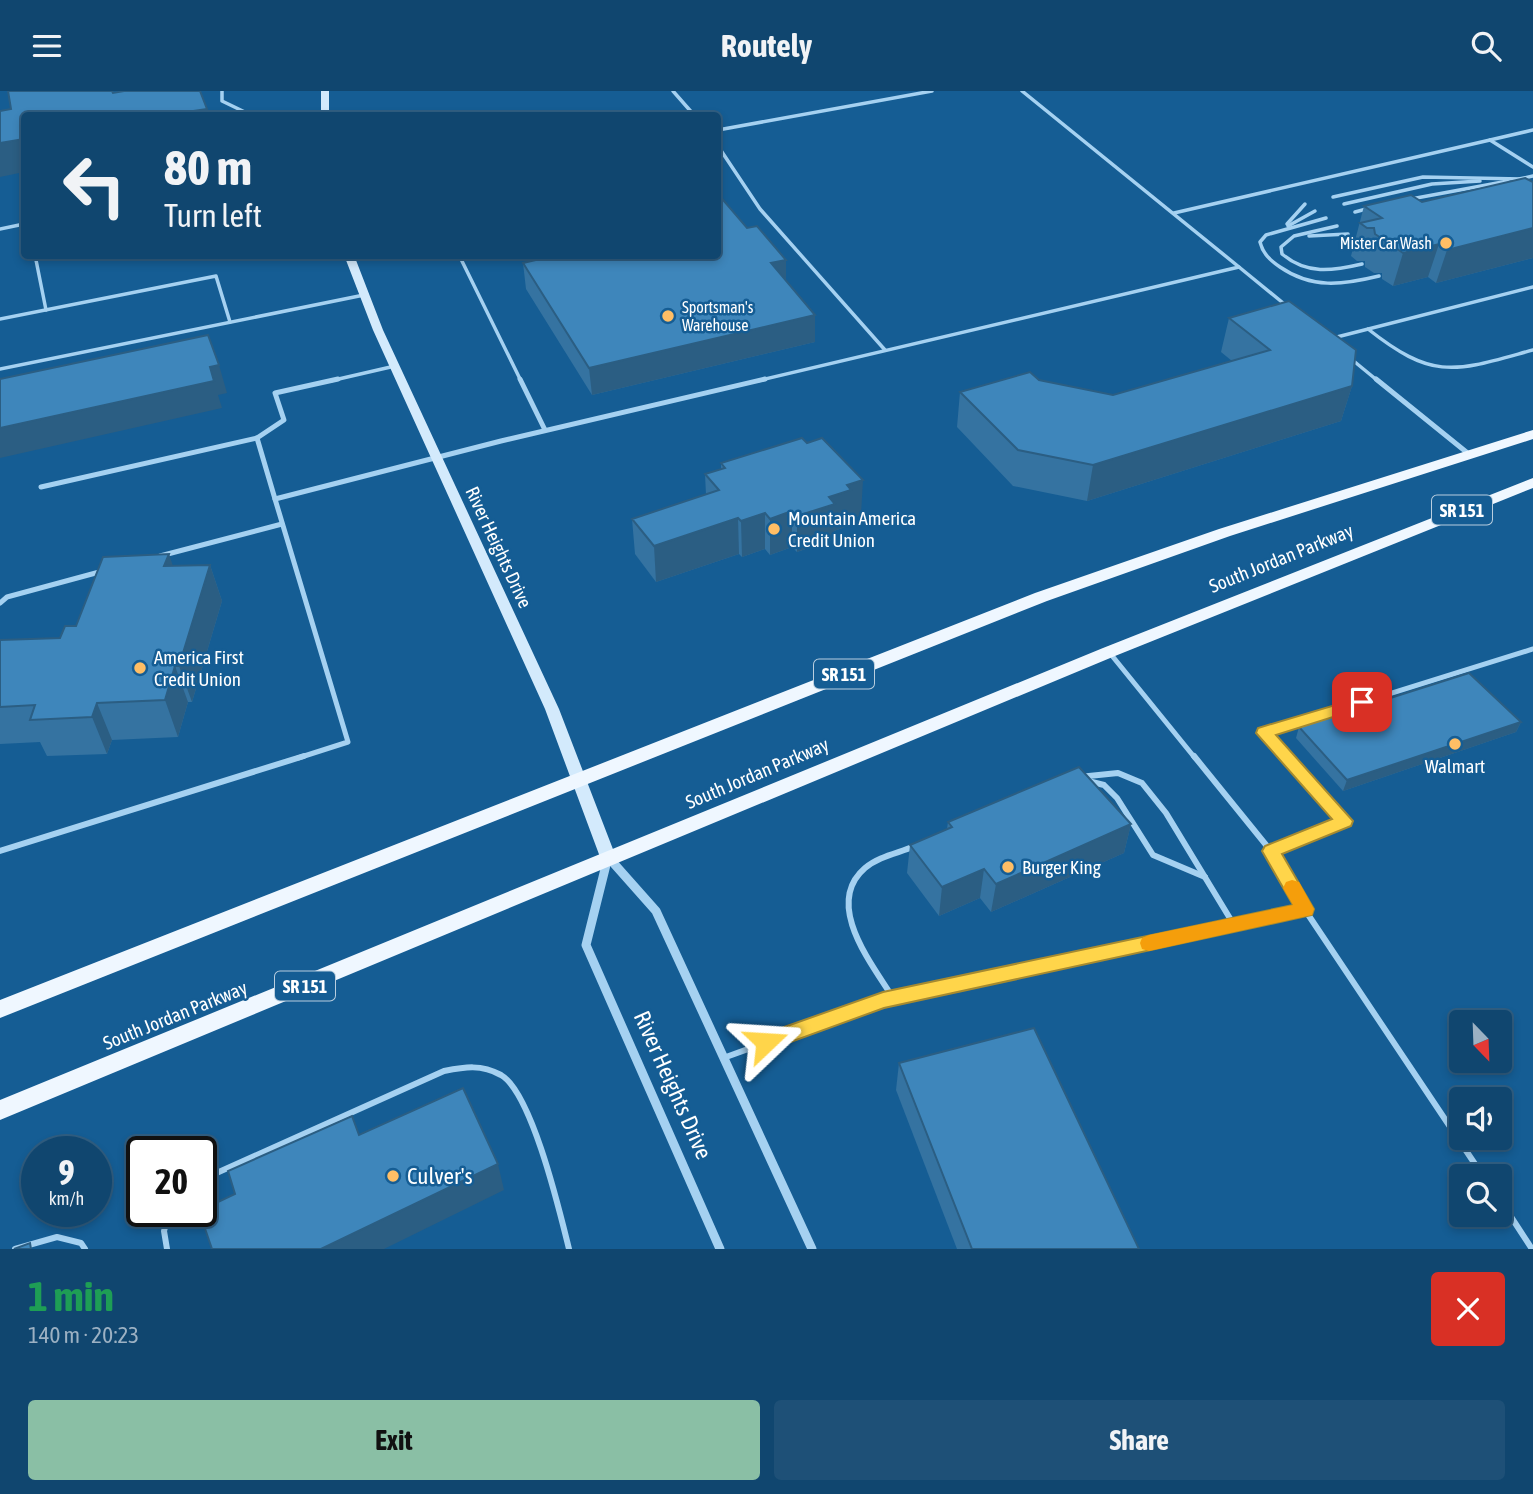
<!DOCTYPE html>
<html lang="en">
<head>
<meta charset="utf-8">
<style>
	body { margin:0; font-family:"Asap Condensed",sans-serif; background:#1e5077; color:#f1f3f6; height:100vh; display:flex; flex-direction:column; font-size:26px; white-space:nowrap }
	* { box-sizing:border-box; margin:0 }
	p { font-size:23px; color:#9cb1c3 }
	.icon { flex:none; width:38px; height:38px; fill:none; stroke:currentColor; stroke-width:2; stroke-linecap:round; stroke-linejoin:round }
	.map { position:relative; height:1158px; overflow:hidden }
	.details { display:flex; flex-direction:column; background:#10466f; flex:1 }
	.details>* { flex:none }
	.banner { position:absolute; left:21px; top:21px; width:700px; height:147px; border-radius:7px; box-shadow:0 4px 10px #0003,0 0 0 2px #305e82; background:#10466f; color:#f1f3f6; overflow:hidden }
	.needle { width:46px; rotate:157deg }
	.fabs { position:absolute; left:1449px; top:919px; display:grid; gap:14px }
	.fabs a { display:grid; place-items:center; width:63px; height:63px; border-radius:7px; background:#10466f; box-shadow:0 4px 10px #0003,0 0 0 2px #305e82; font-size:35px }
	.speed { position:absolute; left:21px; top:1045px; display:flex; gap:14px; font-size:35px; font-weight:700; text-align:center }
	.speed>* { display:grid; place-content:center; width:91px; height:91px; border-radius:50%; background:#10466f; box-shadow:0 4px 10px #0003,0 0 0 2px #305e82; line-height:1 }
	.speed small { font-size:18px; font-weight:400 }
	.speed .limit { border:4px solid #111; border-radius:10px; background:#fff; color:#111 }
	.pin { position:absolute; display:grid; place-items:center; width:60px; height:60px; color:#fff; margin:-30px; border-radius:14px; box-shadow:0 4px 10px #0006 }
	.me { position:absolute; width:77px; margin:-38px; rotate:70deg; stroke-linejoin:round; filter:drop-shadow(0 0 5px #0008) }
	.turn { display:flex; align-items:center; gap:24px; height:147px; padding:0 28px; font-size:32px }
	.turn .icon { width:91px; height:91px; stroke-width:2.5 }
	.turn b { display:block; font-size:49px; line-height:60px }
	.round { display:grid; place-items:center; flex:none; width:74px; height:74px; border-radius:7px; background:#1e5077 }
	.summary { display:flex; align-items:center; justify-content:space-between; height:119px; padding:0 28px }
	h1 { font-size:42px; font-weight:700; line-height:52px; color:#1e9e55 }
	.cta { display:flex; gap:14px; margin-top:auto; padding:14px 28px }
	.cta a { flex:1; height:80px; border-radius:7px; background:#8abfa5; color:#111; font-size:28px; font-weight:700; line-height:80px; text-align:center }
	.cta a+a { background:#1e5077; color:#f1f3f6 }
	header { display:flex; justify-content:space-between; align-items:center; height:91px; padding:0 28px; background:#10466f; font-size:32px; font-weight:700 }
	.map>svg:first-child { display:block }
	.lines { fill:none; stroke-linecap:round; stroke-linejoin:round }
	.lane-far2 { stroke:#a5d1f1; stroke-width:3.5 }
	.lane-far1 { stroke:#a5d1f1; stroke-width:5 }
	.lane { stroke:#a5d1f1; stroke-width:6 }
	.street { stroke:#a5d1f1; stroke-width:9 }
	.secondary { fill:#d3eafc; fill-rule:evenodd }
	.primary { fill:#eff7ff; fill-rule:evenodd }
	.wall { fill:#3573a1 }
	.shaded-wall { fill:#2b5e83 }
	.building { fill:#3e86bb; stroke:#2b5e83; stroke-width:2 }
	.route { fill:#ffd54a; stroke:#a68a30; stroke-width:2 }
	.slow { fill:#f59e0b }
	.poi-dot { fill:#ffbe65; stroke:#155d94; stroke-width:2.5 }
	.labels { text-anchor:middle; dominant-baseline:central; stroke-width:5; stroke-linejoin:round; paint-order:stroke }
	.far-poi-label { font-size:16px; fill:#fff; stroke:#155d94; text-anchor:end }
	.shield { fill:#155d94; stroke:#b9cedf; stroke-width:2 }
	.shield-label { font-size:18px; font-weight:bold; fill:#fff }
	.poi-label { font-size:19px; fill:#fff; stroke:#155d94; text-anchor:start }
	.street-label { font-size:19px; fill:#fff; stroke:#155d94 }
	.near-street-label { font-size:23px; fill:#fff; stroke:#155d94 }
	.near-poi-label { font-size:23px; fill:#fff; stroke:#155d94; text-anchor:start }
</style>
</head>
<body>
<header><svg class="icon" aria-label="menu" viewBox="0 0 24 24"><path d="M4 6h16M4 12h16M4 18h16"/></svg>Routely<svg class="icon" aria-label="search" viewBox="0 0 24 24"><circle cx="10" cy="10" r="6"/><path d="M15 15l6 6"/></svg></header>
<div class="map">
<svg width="1533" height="1158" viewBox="0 0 1533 1158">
	<rect width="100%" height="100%" fill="#155d94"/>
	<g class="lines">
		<g class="lane-far2">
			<polyline points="222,0 222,10 251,24"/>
			<polyline points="673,0 694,24"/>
			<polyline points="718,39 932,0"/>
			<polyline points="1533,39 1490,49 1533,76"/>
			<polyline points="718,55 760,118 885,259"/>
			<polyline points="1519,88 1533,85"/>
			<polyline points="1333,106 1423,86 1521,88"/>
			<polyline points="1411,108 1508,90"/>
			<polyline points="1344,113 1432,93 1480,90"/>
			<polyline points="1355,121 1370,117"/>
			<polyline points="1174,122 1490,49"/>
			<path d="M1326 127 1266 144 1260 151C1263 163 1270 169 1280 176 1312 198 1342 194 1379 185"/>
			<polyline points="1287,133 1305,113"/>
			<polyline points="1288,135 1315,120"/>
			<path d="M1337 135 1294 145 1281 156 1282 163C1307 184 1332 180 1362 173"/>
			<polyline points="0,138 24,133"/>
			<polyline points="1309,145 1348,143"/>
			<polyline points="35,164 46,219"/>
			<polyline points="459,164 521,290"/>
			<polyline points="1239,176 1288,216"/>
			<polyline points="0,228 216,185 230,231"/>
			<path d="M1368 238C1435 291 1456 280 1533 259"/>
			<polyline points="1333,247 1533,196"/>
			<polyline points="1350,267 1378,290"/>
			<polyline points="0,278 364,204"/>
			<polyline points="330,290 395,275"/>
			<polyline points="757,290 1239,176 1022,0"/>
		</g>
		<g class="lane-far1">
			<polyline points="520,288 545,339"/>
			<polyline points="1376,288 1470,364"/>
			<polyline points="41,396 257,347"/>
			<polyline points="275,408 257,347 284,329 275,302 338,288"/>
			<polyline points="160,465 282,433"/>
			<polyline points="0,512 7,506 103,480"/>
			<polyline points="1109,561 1195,667"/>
			<polyline points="298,667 348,651 275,408 501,350 765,288"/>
			<polyline points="1287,667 1264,642 1533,558"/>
		</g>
		<g class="lane">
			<polyline points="1194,665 1271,760 1305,819 1483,1085"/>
			<polyline points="1079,686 1118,682 1142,692 1166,722 1234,834"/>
			<polyline points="1088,690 1104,694 1117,707 1153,764 1205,786"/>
			<polyline points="0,760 304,665"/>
			<polyline points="1271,760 1345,730 1285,665"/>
			<path d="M893 907C872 873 823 813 865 777 879 765 899 762 915 755"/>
			<polyline points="726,966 883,909 1305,819"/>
			<path d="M201 1089 444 980C465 976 481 973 501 984 532 1002 560 1122 569 1158"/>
			<polyline points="1500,1109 1532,1158"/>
			<polyline points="15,1158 57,1146 81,1152 85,1158"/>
			<polyline points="167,1158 164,1140 170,1120"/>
		</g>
		<g class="street">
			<polyline points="609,767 656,820 812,1158"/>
			<polyline points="607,770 586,854 720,1158"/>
		</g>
		<g class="secondary">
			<rect x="321" y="0" width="8" height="24"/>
			<polygon points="344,164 354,164 383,239 559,618 616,766 614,770 608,772 602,770 600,766 545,618 373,239"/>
		</g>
		<g class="primary">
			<polygon points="1533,339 1533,348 1230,445 1047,510 0,927 0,909 1035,502 1219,438"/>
			<polygon points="1533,387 1533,397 1115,565 0,1029 0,1009 1103,557"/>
		</g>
	</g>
	<g class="wall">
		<polygon points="1533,91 1533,167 1436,192 1428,186 1393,195 1382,188 1382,182 1374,182 1365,176 1365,170 1357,170 1351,165 1364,115 1422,111"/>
		<polygon points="549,164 718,164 786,190 815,251 592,304 526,198 523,172 550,166"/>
		<polygon points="1229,227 1352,295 1341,330 1087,410 1013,395 957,336 960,301 1039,289 1113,304 1232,270 1221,261"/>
		<polygon points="721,372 861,424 850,428 850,434 834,440 834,448 797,461 792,456 770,464 765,458 742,466 739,463 656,491 635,463 632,428 706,404 705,383 721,378"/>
		<polygon points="210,474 222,510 192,611 188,611 178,646 112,649 107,663 47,665 40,651 0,653 0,549 60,547 76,535 173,475"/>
		<polygon points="1521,631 1516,641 1343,700 1296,647 1299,636"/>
		<polygon points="948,731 1131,733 1124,762 991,821 980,807 939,825 907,782 910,754 947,738"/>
		<polygon points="899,972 1139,1158 957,1158 896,999"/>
	</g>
	<g class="shaded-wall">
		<polygon points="207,18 209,24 166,24"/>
		<polygon points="24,48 24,81 0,86 0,52"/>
		<polygon points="1533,137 1533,167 1436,192 1447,159"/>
		<polygon points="1439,153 1428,186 1393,195 1403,162"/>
		<polygon points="786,169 786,195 771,172"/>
		<polygon points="815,224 815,251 592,304 589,277"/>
		<polygon points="219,274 227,302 218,304 222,317 0,367 0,337"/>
		<polygon points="1352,295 1341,330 1087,410 1093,374"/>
		<polygon points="863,389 861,424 850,428 850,434 834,440 834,448 797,461 797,425 847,394"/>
		<polygon points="792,420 792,456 770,464 770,428"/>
		<polygon points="765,422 765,458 742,466 741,430"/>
		<polygon points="738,427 739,463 656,491 654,455"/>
		<polygon points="169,463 181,499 164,475"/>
		<polygon points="210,474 222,510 192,611 179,575"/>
		<polygon points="175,575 188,611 178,646 165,609"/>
		<polygon points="97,612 112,649 107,663 92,626"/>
		<polygon points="1521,631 1516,641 1343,700 1347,689"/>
		<polygon points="1131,733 1124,762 991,821 996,793"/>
		<polygon points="984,778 980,807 939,825 942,796"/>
		<polygon points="498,1073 504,1099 384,1158 321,1158"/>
	</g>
	<g class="building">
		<polygon points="8,0 112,0 113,2 124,0 200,0 207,18 166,24 24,24 24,48 0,52 0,20 11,18"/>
		<polygon points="1525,87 1533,91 1533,137 1447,159 1439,153 1403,162 1393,155 1392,148 1384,149 1375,143 1374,137 1367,137 1360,132 1382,127 1364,115 1411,104 1422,111"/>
		<polygon points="718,103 747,137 757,135 786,169 771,172 815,224 589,277 523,172 557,164 718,164"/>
		<polygon points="1289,210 1356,259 1352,295 1093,374 1018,359 960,301 1030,281 1039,289 1113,304 1270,259 1229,227"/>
		<polygon points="208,244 219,274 210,276 214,290 0,337 0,288"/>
		<polygon points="802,347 807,352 822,347 863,389 847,394 851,399 829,406 835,413 797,425 792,420 770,428 765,422 741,430 738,427 654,455 632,428 719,399 705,383 725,377 721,372"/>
		<polygon points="169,463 164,475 210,474 179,575 175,575 165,609 97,612 92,626 30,629 35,614 0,616 0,549 60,547 65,535 76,535 103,466"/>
		<polygon points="1469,582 1521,631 1347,689 1299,636"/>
		<polygon points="1079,676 1131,733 996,793 984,778 942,796 910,754 952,736 948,731"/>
		<polygon points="1034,937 1139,1158 972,1158 899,972"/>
		<polygon points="463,997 498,1073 321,1158 212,1158 199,1120 201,1120 201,1119 235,1103 228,1080 352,1025 359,1044"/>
		<polygon points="30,1152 31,1158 14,1158"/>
	</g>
	<polygon class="route" points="1362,606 1370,611 1368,615 1276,644 1353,730 1351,735 1282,763 1314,818 1312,824 884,917 766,960 759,957 756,951 759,945 883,901 1293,814 1262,760 1265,755 1332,728 1256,642 1258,637"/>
	<polygon class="slow" points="1292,789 1299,791 1314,818 1312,824 1149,860 1142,858 1140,852 1142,847 1149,844 1293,814 1283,797 1286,791"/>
	<g class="poi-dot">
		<circle cx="1446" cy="152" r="7"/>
		<circle cx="668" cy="225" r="7"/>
		<circle cx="774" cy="438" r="7"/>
		<circle cx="140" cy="577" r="7"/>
		<circle cx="1455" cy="653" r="7"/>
		<circle cx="1008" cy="776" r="7"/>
		<circle cx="393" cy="1085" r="7"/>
	</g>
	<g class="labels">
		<g class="far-poi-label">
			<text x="1432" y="152">Mister Car Wash</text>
			<text x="682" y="216" text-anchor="start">Sportsman's<tspan x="682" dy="18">Warehouse</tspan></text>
		</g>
		<g class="shield">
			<rect x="1432" y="404.5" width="60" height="29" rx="5"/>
			<rect x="814" y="568.5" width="60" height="29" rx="5"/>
			<rect x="275" y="880.5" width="60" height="29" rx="5"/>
		</g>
		<g class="shield-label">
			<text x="1462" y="419">SR 151</text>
			<text x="844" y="583">SR 151</text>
			<text x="305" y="895">SR 151</text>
		</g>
		<g class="poi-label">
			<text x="788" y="427">Mountain America<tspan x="788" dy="22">Credit Union</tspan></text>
			<text x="154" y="566">America First<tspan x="154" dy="22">Credit Union</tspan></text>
			<text x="1455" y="675" text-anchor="middle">Walmart</text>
			<text x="1022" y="776">Burger King</text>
		</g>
		<g class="street-label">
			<text transform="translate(499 456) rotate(65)">River Heights Drive</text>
			<text transform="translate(1281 467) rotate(-22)">South Jordan Parkway</text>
			<text transform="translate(757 682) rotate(-23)">South Jordan Parkway</text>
			<text transform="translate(175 924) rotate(-22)">South Jordan Parkway</text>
		</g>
		<g class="near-street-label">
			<text transform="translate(673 994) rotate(66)">River Heights Drive</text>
		</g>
		<g class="near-poi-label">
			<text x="407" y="1085">Culver's</text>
		</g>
	</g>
</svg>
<div class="fabs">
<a><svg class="needle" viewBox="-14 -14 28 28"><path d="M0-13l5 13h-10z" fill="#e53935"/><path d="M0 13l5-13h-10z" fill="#9cb1c3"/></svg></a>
<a><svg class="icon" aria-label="sound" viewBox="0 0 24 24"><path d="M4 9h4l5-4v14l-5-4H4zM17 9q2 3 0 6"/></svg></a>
<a><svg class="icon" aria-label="search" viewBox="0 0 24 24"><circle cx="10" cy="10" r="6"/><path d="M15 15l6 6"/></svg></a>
</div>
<div class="speed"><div>9<small>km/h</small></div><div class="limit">20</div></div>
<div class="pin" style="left:1362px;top:611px;background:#d93025"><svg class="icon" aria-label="arrive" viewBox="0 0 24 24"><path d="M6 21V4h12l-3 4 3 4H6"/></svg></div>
<svg class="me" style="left:766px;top:951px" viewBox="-20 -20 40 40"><path d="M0-17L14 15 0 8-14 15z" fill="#ffd54a" stroke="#fff" stroke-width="4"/></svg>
<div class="banner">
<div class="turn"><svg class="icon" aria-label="left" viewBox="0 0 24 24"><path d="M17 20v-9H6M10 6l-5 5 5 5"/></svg><div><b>80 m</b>Turn left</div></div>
</div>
</div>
<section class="details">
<div class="summary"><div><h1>1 min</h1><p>140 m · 20:23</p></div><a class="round" style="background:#d93025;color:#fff"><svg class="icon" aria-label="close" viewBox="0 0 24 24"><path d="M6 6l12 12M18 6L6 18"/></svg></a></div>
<div class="cta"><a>Exit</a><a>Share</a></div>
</section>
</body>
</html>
